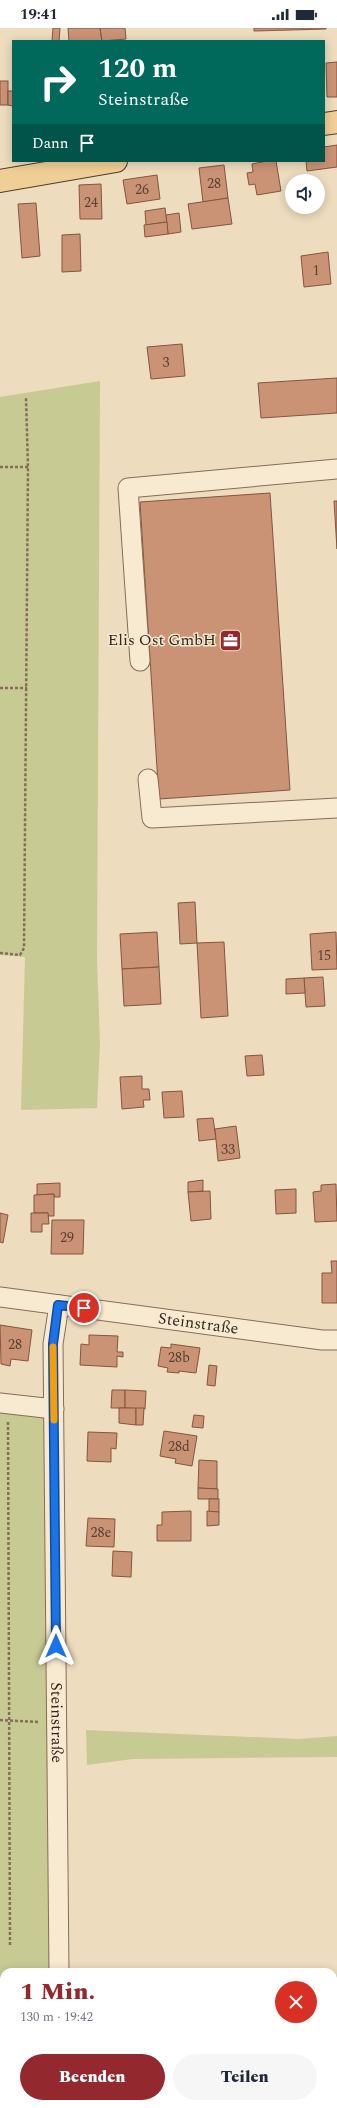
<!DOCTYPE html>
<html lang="de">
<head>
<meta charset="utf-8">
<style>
	body { margin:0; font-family:Spectral,serif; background:#f6f6f7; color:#1f2937; height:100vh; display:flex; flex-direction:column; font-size:15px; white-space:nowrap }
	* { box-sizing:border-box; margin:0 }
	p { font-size:13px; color:#747a83 }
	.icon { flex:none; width:22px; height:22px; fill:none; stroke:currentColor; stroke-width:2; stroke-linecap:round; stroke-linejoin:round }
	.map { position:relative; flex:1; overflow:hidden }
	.drawer { position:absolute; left:0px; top:1940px; width:337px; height:140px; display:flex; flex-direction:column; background:#fff; border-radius:12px 12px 0 0; box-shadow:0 2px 10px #0003 }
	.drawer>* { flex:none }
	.guide { position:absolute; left:12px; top:12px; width:313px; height:122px; border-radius:0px; box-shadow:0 2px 10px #0003; background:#00695c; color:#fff; overflow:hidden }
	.controls { position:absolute; left:285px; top:146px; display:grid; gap:8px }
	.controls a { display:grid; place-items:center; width:40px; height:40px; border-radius:50%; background:#fff; box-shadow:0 2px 10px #0003; font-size:20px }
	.pin { position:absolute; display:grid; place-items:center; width:34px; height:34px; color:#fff; margin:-17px; border:2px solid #fff; border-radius:50%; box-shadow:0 1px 4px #0007 }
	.me { position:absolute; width:44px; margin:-22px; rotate:0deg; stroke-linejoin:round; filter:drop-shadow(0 0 3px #0008) }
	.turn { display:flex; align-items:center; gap:14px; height:84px; padding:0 20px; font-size:18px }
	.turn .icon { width:52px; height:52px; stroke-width:2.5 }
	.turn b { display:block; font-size:28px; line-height:34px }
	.then { display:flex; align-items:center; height:38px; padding:0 20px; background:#0003; gap:8px; font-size:15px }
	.round { display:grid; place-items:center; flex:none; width:42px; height:42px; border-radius:21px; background:#f6f6f7 }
	.headline { display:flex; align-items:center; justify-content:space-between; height:68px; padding:0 20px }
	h1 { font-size:24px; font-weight:800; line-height:30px; color:#93292f }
	.cta { display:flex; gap:8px; margin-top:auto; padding:8px 20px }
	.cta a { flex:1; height:46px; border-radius:24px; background:#93292f; color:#fff; font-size:16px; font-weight:800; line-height:46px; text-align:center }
	.cta a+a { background:#f6f6f7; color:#1f2937 }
	.status { display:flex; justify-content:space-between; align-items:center; height:28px; padding:0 20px; background:#fff; direction:ltr }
	.status svg { height:11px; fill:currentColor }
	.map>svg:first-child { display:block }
	.green { fill:#c7ca93 }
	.building { fill:#cb9375; stroke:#83553e }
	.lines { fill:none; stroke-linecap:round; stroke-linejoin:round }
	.minor-casing { stroke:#856d57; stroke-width:21 }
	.major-casing { stroke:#523c2c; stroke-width:24 }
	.path { stroke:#856d57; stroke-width:2.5; stroke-dasharray:3 2; stroke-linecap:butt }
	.minor { stroke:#f8ead1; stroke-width:19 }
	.major { stroke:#f0cf96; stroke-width:22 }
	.route-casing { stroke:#114b97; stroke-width:10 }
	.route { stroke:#1a73e8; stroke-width:7 }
	.slow { stroke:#f59e0b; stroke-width:7 }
	.labels { text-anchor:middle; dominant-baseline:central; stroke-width:3; stroke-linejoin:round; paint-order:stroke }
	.number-label { font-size:14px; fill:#5a4132 }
	.poi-label { font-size:16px; fill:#34261c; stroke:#f4e7ce; text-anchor:end }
	.street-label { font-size:16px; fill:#34261c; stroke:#f4e7ce }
</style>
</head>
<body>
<div class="status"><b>19:41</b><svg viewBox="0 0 49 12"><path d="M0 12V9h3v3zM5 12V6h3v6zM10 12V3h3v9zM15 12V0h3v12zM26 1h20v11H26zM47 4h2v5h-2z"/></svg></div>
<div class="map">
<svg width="337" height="2080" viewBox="0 0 337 2080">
	<rect width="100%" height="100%" fill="#eddcbe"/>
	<g class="green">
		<polygon points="100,353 97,932 100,1015 97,1080 21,1082 25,929 0,927 0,369"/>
		<polygon points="0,1373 46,1378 52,1944 13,1942 13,1944 4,1944 4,1961 0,1961"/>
		<polygon points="86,1702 299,1711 337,1708 337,1729 133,1731 87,1737"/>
		<polygon points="0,2026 4,2028 4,2076 53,2076 53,2080 0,2080"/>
		<polygon points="64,2076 128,2076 127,2080 64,2080"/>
		<polygon points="135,2076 193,2076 193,2080 134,2080"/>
		<polygon points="198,2076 257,2076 257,2080 199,2080"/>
	</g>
	<g class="building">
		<polygon points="53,0 60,0 59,13 52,13"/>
		<polygon points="68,0 100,0 102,13 69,13"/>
		<polygon points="100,0 125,0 126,11 102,13"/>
		<polygon points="254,0 326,0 326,1 254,3"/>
		<polygon points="337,34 337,69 327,69 326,35"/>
		<rect x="0" y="53" width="8" height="24"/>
		<polygon points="8,63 13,63 13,78 8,77"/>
		<polygon points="337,117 337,139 307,143 306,133 324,133 324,119"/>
		<polygon points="267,133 276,133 281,163 257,167 255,156 249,157 247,145 253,144 252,136"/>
		<polygon points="224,137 228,170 203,174 199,140"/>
		<polygon points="157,147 160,171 127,176 123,152"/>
		<polygon points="101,156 102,191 80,191 79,157"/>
		<polygon points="228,170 232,196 192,201 188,176"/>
		<polygon points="36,175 40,228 22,230 18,176"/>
		<polygon points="165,180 167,194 146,197 145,183"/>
		<polygon points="179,185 181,204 168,206 166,187"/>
		<polygon points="167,194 168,206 145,209 144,197"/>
		<polygon points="80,206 81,243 62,244 62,207"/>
		<polygon points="328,224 331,256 304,259 301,228"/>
		<polygon points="182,316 185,348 151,351 147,319"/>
		<polygon points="337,350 337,385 261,390 258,355"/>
		<polygon points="270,465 290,762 159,771 140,474"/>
		<polygon points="334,473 337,473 337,521"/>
		<polygon points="195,874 197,915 180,916 178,875"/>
		<polygon points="157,904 159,939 122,941 120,906"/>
		<polygon points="336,904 337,941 312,942 310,906"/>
		<polygon points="224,914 228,988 201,990 197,915"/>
		<polygon points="159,939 161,976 124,978 122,941"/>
		<polygon points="323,949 325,978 306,979 304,950"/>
		<polygon points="304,950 305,965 286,966 286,951"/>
		<polygon points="262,1027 264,1047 247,1048 245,1028"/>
		<polygon points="142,1048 142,1061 149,1061 150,1072 143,1072 144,1079 122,1081 120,1049"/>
		<polygon points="182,1063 184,1089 164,1090 162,1064"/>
		<polygon points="213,1090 216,1111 199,1113 197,1091"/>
		<polygon points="236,1098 240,1130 218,1133 215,1101"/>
		<polygon points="203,1152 203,1163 188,1164 188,1154"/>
		<polygon points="60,1155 60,1169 54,1169 54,1166 37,1167 37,1156"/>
		<polygon points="336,1156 337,1193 315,1194 313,1164 321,1163 321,1157"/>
		<polygon points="296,1161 296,1185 276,1186 275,1162"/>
		<polygon points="210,1163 211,1191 191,1193 188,1164"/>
		<polygon points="54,1166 54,1188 48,1188 48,1185 34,1185 34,1167"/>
		<polygon points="0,1185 8,1187 3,1215 0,1214"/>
		<polygon points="31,1185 48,1185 49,1196 42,1196 42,1204 31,1204"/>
		<polygon points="52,1192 84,1192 83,1226 51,1226"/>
		<polygon points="331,1233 337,1233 337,1275 322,1275 322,1245 332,1245"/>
		<polygon points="0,1297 32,1302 28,1333 11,1331 10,1338 1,1336"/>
		<polygon points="89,1307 118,1308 117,1324 123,1324 123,1329 117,1328 117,1339 80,1337 81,1316 89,1317"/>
		<polygon points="171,1316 200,1320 196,1345 179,1343 179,1345 167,1344 168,1340 158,1338 161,1319 171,1320"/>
		<polygon points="209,1337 217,1338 215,1358 207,1357"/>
		<polygon points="112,1362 125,1362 125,1380 111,1380"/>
		<polygon points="125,1362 146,1363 145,1381 125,1380"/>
		<polygon points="119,1380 136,1380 136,1397 119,1395"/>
		<polygon points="136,1380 144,1380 143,1397 136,1397"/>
		<polygon points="194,1387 204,1388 203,1400 192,1399"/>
		<polygon points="164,1403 197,1408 192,1438 175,1435 176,1431 160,1428"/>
		<polygon points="88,1404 117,1405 116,1421 111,1420 111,1434 87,1433"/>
		<polygon points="199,1432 217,1433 217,1461 198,1460"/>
		<polygon points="198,1460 218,1461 218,1471 198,1471"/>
		<rect x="209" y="1471" width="10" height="13"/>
		<polygon points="191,1483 191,1513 157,1513 157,1497 162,1497 162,1484"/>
		<polygon points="207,1483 219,1484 219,1497 207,1498"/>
		<polygon points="88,1490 115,1491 114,1519 86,1518"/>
		<polygon points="113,1523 132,1524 131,1549 112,1548"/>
	</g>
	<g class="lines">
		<defs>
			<g id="minor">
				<polyline points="140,633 128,460 337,441"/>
				<polyline points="148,751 152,790 337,780"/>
				<path id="s1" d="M0 1269 322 1312H337"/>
				<path id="s2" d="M59 1277 53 1316 59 1944"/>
				<polyline points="0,1375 54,1381"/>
				<polyline points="0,2020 4,2022"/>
				<polyline points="60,2076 60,2080"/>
			</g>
			<g id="major">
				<polyline points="324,96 337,94"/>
				<polyline points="0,153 116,133"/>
			</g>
		</defs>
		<use href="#minor" class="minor-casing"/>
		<use href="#major" class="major-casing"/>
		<g class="path">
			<polyline points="0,439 28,439"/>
			<polyline points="0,660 27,660"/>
			<polyline points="0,925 20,927 24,920 28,439 26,370"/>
			<polyline points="8,1394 10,1917"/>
			<polyline points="0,1692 38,1694"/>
			<polyline points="333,1997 337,1996"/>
			<polyline points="196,2076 196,2080"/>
			<polyline points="259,2076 259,2080"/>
			<polyline points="132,2080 132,2076"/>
		</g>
		<use href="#minor" class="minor"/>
		<use href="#major" class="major"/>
	</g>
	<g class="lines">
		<defs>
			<polyline id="route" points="56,1618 53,1316 58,1277 84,1280"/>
		</defs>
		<use href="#route" class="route-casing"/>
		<use href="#route" class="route"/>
		<polyline class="slow" points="53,1319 54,1392"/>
	</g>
	<defs>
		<symbol id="office-square" viewBox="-11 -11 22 22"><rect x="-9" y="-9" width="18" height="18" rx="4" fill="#93292f" stroke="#f4e7ce"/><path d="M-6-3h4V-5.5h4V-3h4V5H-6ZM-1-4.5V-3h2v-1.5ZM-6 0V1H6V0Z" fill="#fff"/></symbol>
	</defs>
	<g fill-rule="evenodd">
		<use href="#office-square" x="218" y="600" width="25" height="25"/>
	</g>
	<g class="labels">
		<g class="number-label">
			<text x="214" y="155">28</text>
			<text x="142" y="161">26</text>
			<text x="91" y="174">24</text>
			<text x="316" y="242">1</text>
			<text x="166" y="334">3</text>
			<text x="324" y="927">15</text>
			<text x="228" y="1121">33</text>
			<text x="67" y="1209">29</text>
			<text x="15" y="1316">28</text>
			<text x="179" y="1329">28b</text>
			<text x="179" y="1418">28d</text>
			<text x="101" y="1504">28e</text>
		</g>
		<g class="poi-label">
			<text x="216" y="612">Elis Ost GmbH</text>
		</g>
		<g class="street-label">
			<text stroke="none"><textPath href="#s1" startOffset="200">Steinstraße</textPath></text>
			<text stroke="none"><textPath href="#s2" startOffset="418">Steinstraße</textPath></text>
		</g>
	</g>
</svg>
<div class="controls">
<a><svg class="icon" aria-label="sound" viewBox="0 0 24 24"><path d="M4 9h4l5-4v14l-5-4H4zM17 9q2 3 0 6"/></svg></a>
</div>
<div class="pin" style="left:84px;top:1280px;background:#d93025"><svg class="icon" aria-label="arrive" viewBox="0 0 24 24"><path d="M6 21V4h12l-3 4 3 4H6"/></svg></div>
<svg class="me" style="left:56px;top:1618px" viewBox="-20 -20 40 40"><path d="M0-17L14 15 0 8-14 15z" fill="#1a73e8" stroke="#fff" stroke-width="4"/></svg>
<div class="guide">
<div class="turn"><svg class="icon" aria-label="right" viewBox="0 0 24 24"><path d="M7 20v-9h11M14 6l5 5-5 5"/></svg><div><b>120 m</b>Steinstraße</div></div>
<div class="then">Dann<svg class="icon" aria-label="arrive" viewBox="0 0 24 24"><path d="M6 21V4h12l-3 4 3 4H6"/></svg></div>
</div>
<section class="drawer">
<div class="headline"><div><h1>1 Min.</h1><p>130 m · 19:42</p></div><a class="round" style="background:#d93025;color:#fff"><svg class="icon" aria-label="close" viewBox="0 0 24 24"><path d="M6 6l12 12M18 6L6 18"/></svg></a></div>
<div class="cta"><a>Beenden</a><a>Teilen</a></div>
</section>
</div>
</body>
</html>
